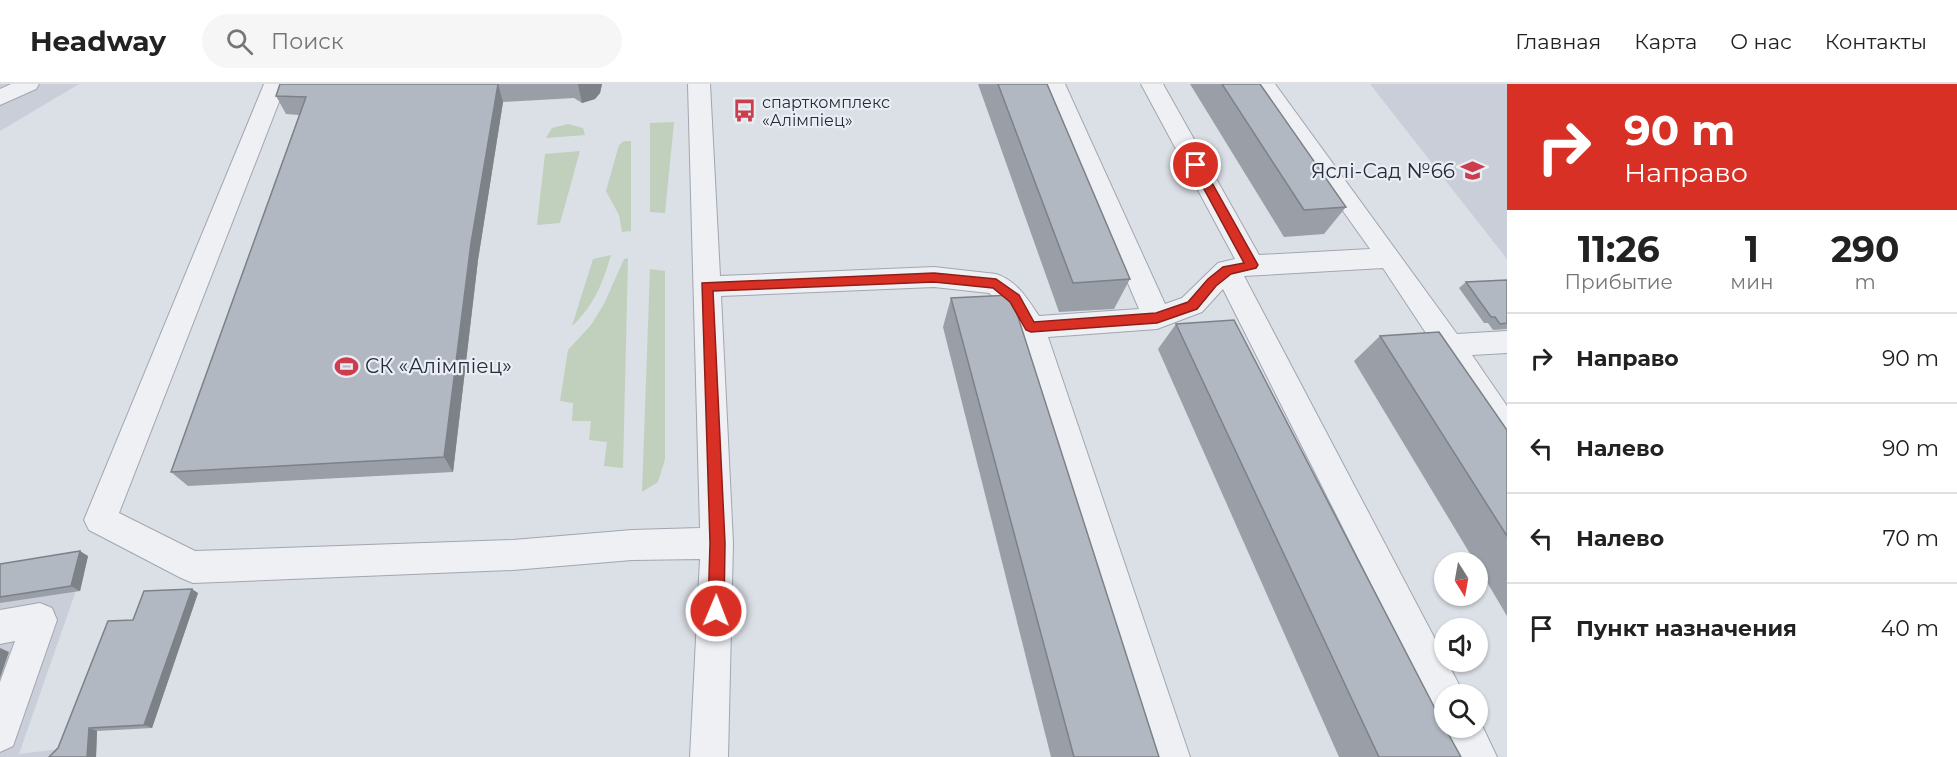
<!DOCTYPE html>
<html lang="ru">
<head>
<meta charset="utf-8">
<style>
	body { margin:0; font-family:Montserrat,sans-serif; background:#f6f6f6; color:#222; height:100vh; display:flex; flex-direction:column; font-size:22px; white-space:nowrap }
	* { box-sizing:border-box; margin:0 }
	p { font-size:20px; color:#767676 }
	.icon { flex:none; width:33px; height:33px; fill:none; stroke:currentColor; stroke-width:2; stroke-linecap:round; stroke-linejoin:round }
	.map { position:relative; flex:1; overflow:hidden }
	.details { display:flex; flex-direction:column; background:#fff; width:450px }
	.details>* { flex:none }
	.guide { background:#d93025; color:#fff; overflow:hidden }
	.needle { width:39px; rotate:169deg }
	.buttons { position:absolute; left:1434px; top:468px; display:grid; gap:12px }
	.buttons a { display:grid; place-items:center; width:54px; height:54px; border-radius:50%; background:#fff; box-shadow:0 2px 4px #0004; font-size:30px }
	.pin { position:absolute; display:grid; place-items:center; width:51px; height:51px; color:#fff; margin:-26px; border:3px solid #fff; border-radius:50%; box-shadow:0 2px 6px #0007 }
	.me { position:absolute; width:66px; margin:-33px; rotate:1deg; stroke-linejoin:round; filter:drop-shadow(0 0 4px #0008) }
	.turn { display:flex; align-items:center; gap:21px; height:126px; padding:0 18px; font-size:27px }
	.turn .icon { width:78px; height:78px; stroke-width:2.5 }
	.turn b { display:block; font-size:42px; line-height:51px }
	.eta { display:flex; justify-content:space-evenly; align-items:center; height:102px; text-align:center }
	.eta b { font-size:36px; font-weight:700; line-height:42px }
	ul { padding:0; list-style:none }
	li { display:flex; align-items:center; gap:18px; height:90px; padding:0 18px; border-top:2px solid #e0e0e0 }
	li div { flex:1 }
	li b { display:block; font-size:22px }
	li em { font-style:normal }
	header { display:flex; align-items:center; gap:36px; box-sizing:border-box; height:84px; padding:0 30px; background:#fff; border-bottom:2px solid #e0e0e0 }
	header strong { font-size:28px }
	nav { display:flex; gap:33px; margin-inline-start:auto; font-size:21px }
	.search { width:420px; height:54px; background:#f6f6f6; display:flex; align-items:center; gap:15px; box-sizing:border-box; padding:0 21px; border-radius:33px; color:#767676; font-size:22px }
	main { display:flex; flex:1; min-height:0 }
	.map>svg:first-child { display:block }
	.built { fill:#c9ced8 }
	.green { fill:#c0d0bc }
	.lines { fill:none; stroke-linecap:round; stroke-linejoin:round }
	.minor-casing { stroke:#a1a6b0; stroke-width:2 }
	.minor { fill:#eef0f4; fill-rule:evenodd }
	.wall { fill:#999ea7 }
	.shaded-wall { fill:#7d8188 }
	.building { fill:#b2b8c2; stroke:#7d8188; stroke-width:1.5 }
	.route { fill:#d93025; stroke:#8d1f18; stroke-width:1.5 }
	.labels { text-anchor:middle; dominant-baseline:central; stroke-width:4.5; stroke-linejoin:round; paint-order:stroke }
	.far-poi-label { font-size:16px; fill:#252c3c; stroke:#eaeef4; text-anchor:start }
	.poi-label { font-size:20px; fill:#252c3c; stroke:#eaeef4; text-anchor:end }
</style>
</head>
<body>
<header>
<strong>Headway</strong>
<div class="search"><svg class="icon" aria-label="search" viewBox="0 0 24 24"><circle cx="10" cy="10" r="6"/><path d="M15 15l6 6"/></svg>Поиск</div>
<nav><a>Главная</a><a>Карта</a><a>О нас</a><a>Контакты</a></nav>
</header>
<main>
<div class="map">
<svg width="1507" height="673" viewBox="0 0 1507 673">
	<rect width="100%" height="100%" fill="#dbdfe6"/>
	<g class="built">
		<polygon points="0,0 79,0 0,47"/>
		<polygon points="1370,0 1507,0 1507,175"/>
		<polygon points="88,472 19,670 68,664 61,673 0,673 0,486"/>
	</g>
	<g class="green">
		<polygon points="674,38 665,129 650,128 650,39"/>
		<polygon points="568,40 583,44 585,51 546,54 552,44"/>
		<polygon points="624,57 631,57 631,147 622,148 619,131 606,107 619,61"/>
		<polygon points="580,67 560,139 537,141 545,70"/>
		<path d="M611 171C603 198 594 222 572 242L593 175Z"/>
		<polygon points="628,174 623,384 604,382 607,358 589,356 591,337 572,337 573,319 560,317 568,266 591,241 604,220 624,175"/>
		<polygon points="650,185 665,187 665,375 658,398 642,408"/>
	</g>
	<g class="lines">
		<defs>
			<g id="minor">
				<polygon points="11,0 39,0 36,5 0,21 0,5"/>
				<path d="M264 0H286L119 429 195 467 513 456 632 446 700 444 688 0H710L720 192 934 183 996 190C1017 197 1027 214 1039 232L1139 225 1043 0H1065L1165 220 1182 214 1218 179 1235 175 1141 0H1163L1259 171 1370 165 1253 0H1275L1457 250 1507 247V269L1472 271 1507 322V359L1496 355 1383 184 1244 192 1464 610H1444V628L1433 623 1223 205 1202 228 1157 245 1048 253 1190 673H1152L1018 245 1004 222 989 209 934 203 721 212 733 459 728 673H690L700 475 632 476 513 486 193 499 181 494 89 446 84 436Z"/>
				<polygon points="40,519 52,524 57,536 13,662 0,668 0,598 15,557 0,560 0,526"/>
				<polygon points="1478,633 1497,673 1458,673 1445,644 1478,644"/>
			</g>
		</defs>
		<use href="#minor" class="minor-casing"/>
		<use href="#minor" class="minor"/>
	</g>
	<g class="wall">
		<polygon points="280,0 602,0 600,9 595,15 582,19 574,14 503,18 478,176 453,388 188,402 171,388 299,31 286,30 276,12"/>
		<polygon points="978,0 1047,0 1130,195 1114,225 1059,228"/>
		<polygon points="1190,0 1260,0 1346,123 1324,150 1284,153"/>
		<polygon points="1507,196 1507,245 1493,246 1488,239 1484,239 1459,204 1466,198"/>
		<polygon points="951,214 1159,673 1051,673 943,243"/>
		<polygon points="1176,240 1461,673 1339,673 1158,265"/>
		<polygon points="1380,252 1507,346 1507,532 1478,483 1478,478 1475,478 1354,277"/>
		<polygon points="88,472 80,507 0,519 0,480"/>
		<polygon points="198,509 152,644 97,647 96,673 49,673"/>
	</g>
	<g class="shaded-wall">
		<polygon points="498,0 503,18 478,176 453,388 444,373 471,159"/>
		<polygon points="578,0 602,0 600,9 595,15 582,19"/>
		<polygon points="80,467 88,472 80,507 71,502"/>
		<polygon points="192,505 198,509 152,644 144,641"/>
		<polygon points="0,564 9,568 0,594"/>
		<polygon points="89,644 97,647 96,673 87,673"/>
	</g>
	<g class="building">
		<polygon points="280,0 498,0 471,159 444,373 171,388 306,13 276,12"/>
		<polygon points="998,0 1047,0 1130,195 1073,199"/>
		<polygon points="1222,0 1260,0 1346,123 1304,126"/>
		<polygon points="1507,196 1507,239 1500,240 1495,233 1491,233 1466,198"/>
		<polygon points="1011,211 1159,673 1074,673 951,214"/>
		<polygon points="1234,236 1444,642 1444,644 1445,644 1461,673 1379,673 1176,240"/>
		<polygon points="1439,248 1507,346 1507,452 1380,252"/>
		<polygon points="80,467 71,502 0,513 0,480"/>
		<polygon points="192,505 144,641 89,644 87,673 49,673 58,664 108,537 133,536 144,507"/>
	</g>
	<polygon class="route" points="1196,77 1202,81 1258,181 1256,184 1231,190 1216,202 1197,225 1157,239 1031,248 1026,246 1010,218 993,204 934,198 713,207 725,459 724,527 721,532 716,535 710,532 708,527 710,459 702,199 934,189 996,195 1019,211 1034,238 1156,229 1188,218 1208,195 1223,183 1244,179 1191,81"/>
	<defs>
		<symbol id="bus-bare" viewBox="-9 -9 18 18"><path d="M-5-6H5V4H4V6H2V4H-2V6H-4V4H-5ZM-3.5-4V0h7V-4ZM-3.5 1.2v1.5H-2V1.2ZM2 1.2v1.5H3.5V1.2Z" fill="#cd3d4d" stroke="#eaeef4" stroke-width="2.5" paint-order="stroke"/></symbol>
		<symbol id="school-bare" viewBox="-9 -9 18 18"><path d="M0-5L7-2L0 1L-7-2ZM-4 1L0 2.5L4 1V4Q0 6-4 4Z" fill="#cd3d4d" stroke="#eaeef4" stroke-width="2.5" paint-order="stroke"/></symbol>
		<symbol id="stadium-bare" viewBox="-9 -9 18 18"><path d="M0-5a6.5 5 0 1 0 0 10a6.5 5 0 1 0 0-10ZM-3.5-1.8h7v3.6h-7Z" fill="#cd3d4d" stroke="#eaeef4" stroke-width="2.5" paint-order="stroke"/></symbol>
	</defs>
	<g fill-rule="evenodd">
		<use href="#bus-bare" x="728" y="10" width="33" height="33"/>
		<use href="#school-bare" x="1456" y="70" width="33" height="33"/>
		<use href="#stadium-bare" x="330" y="266" width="33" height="33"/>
	</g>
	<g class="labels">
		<g class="far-poi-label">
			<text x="762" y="18">спарткомплекс<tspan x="762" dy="18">«Алімпіец»</tspan></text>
		</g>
		<g class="poi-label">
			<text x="1455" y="87">Яслі-Сад №66</text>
			<text x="365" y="282" text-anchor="start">СК «Алімпіец»</text>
		</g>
	</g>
</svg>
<div class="buttons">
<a><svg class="needle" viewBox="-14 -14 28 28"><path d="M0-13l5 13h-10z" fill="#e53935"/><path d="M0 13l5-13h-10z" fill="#767676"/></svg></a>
<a><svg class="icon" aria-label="sound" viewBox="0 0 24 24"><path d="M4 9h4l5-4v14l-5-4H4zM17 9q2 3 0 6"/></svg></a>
<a><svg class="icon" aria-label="search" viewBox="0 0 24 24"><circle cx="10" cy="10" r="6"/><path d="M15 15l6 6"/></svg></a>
</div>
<div class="pin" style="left:1196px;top:81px;background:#d93025"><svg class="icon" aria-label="arrive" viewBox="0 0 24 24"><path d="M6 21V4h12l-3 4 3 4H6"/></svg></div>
<svg class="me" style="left:716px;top:527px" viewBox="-20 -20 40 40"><circle r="17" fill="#d93025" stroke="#fff" stroke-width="3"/><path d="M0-11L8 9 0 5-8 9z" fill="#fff"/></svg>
</div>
<section class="details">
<div class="guide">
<div class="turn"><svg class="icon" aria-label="right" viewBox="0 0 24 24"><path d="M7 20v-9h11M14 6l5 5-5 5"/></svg><div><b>90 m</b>Направо</div></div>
</div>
<div class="eta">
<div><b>11:26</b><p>Прибытие</p></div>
<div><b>1</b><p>мин</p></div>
<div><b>290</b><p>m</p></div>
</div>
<ul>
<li><svg class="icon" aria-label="right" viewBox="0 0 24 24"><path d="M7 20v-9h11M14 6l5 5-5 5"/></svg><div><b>Направо</b></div><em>90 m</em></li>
<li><svg class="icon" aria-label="left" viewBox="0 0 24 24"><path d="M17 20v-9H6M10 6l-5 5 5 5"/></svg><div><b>Налево</b></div><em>90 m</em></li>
<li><svg class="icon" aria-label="left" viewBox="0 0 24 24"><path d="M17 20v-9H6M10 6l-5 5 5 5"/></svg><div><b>Налево</b></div><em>70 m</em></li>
<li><svg class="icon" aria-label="arrive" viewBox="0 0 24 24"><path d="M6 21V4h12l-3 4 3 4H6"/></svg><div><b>Пункт назначения</b></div><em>40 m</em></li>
</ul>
</section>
</main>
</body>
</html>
